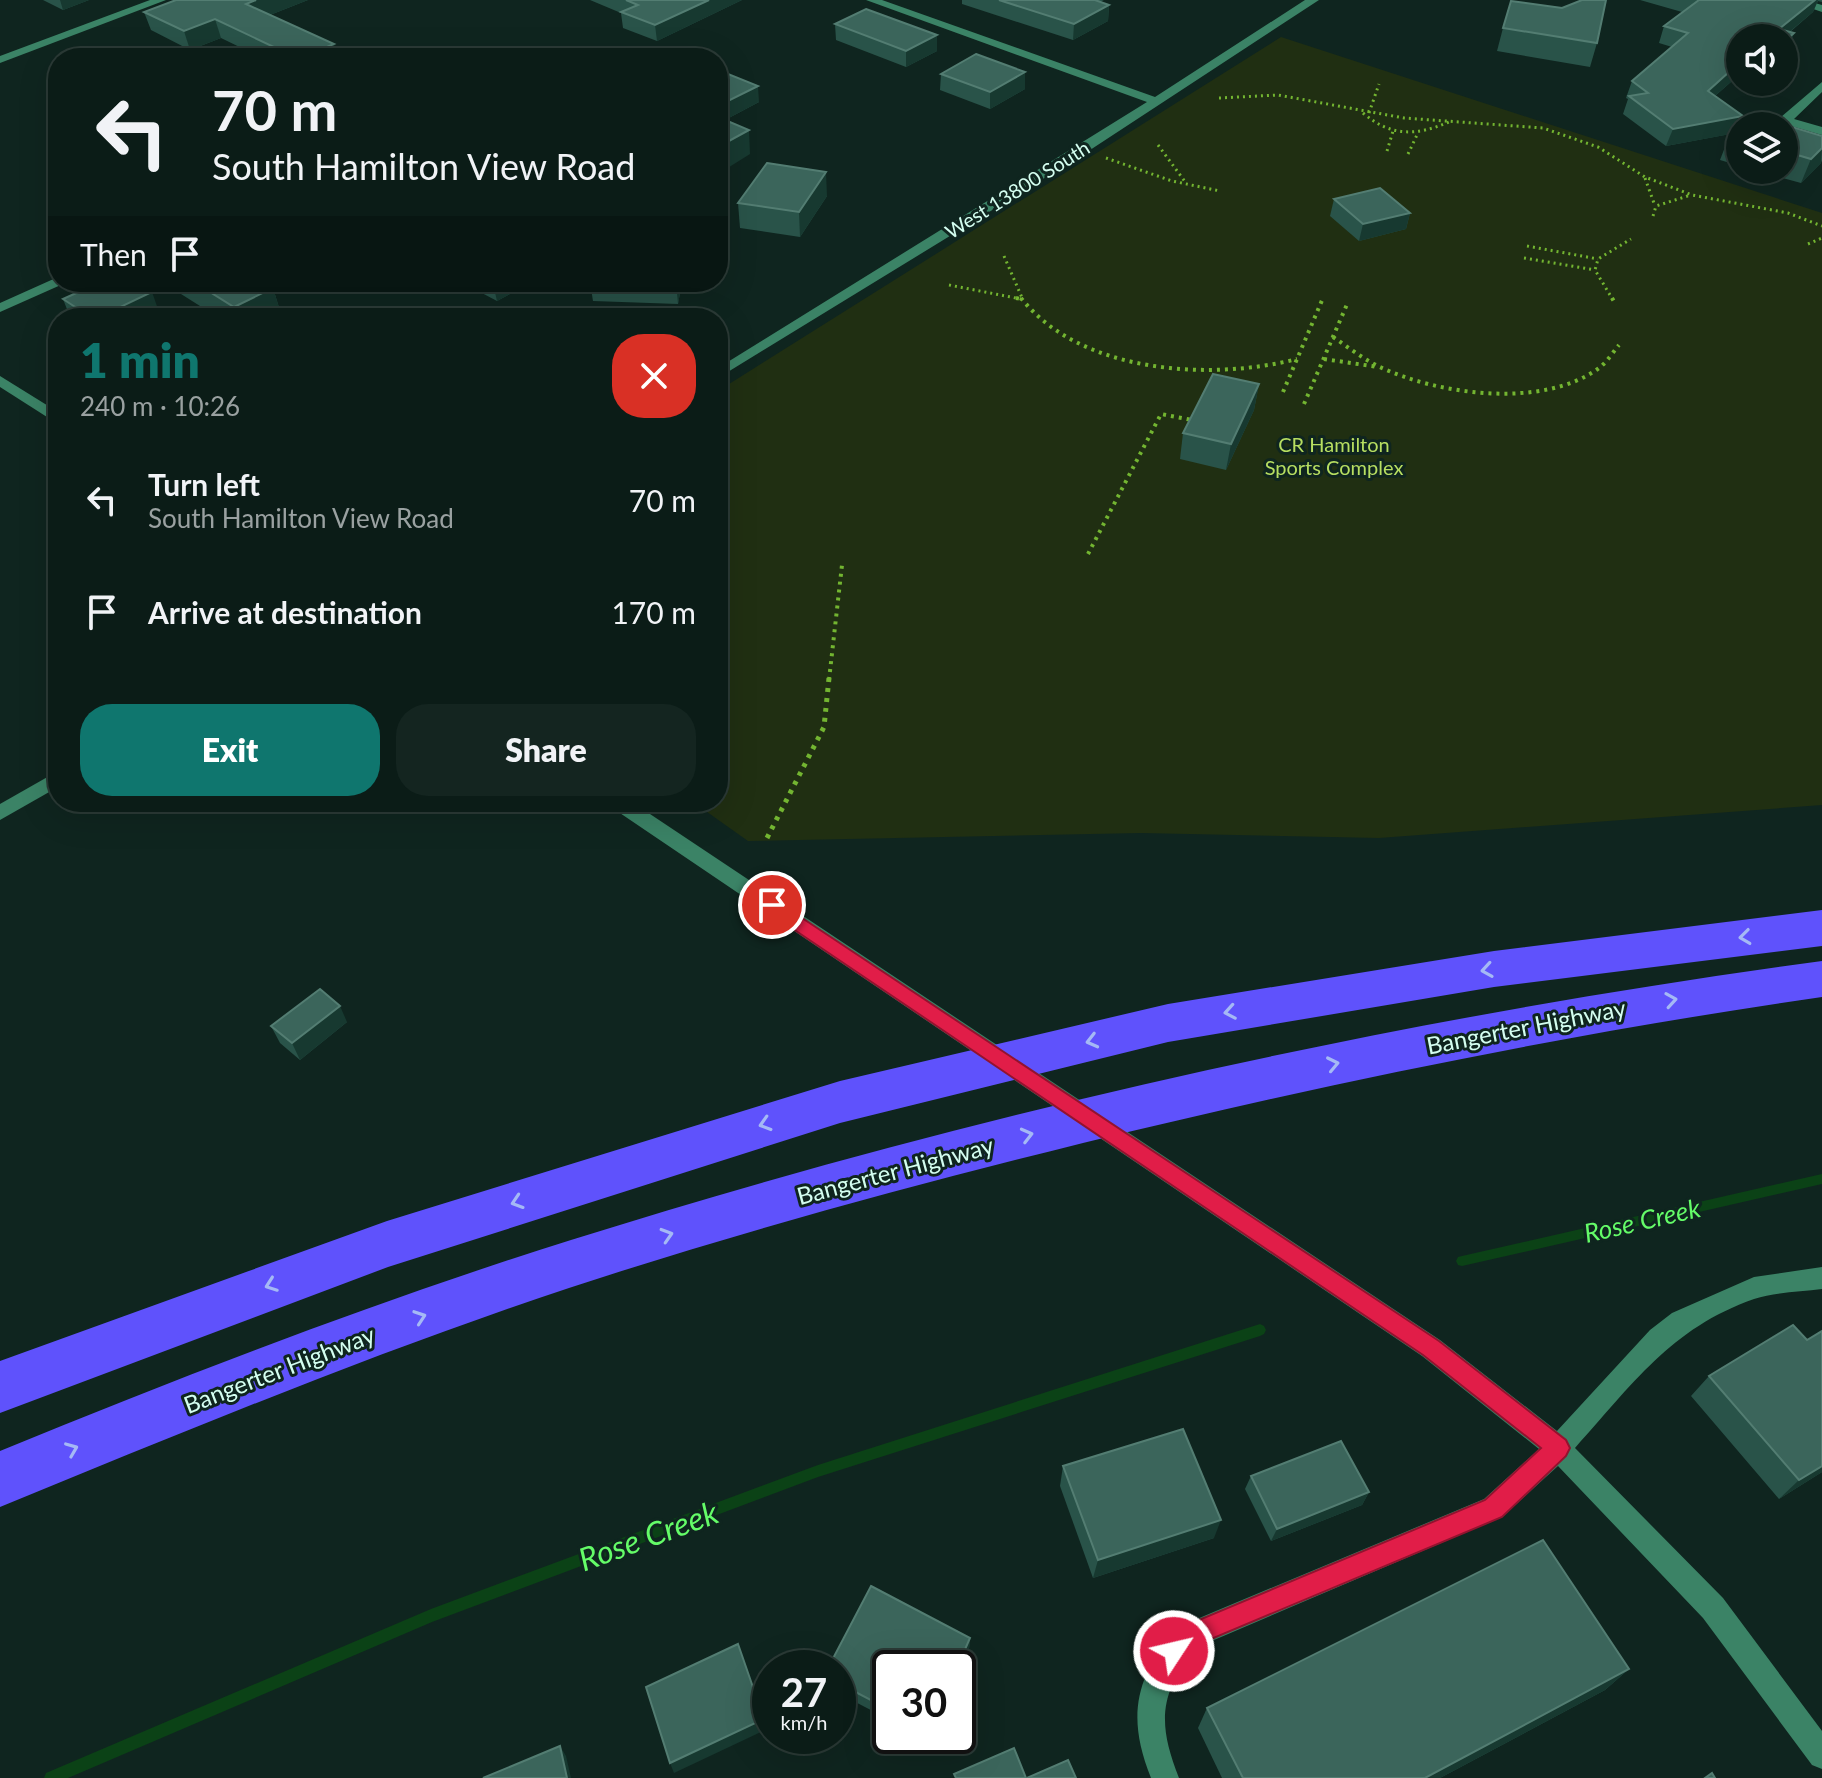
<!DOCTYPE html>
<html lang="en">
<head>
<meta charset="utf-8">
<style>
	body { margin:0; font-family:Lato,sans-serif; background:#142520; color:#f1f3f6; height:100vh; display:flex; flex-direction:column; font-size:30px; white-space:nowrap }
	* { box-sizing:border-box; margin:0 }
	p { font-size:26px; color:#9aa1a1 }
	.icon { flex:none; width:44px; height:44px; fill:none; stroke:currentColor; stroke-width:2; stroke-linecap:round; stroke-linejoin:round }
	.map { position:relative; flex:1; overflow:hidden }
	.drawer { position:absolute; left:48px; top:308px; width:680px; height:504px; display:flex; flex-direction:column; background:#0b1c17; border-radius:32px; box-shadow:0 8px 32px #0002,0 0 0 2px #2b3a36 }
	.drawer>* { flex:none }
	.top-card { position:absolute; left:48px; top:48px; width:680px; height:244px; border-radius:32px; box-shadow:0 8px 32px #0002,0 0 0 2px #2b3a36; background:#0b1c17; color:#f1f3f6; overflow:hidden }
	.fabs { position:absolute; left:1726px; top:24px; display:grid; gap:16px }
	.fabs a { display:grid; place-items:center; width:72px; height:72px; border-radius:50%; background:#0b1c17; box-shadow:0 8px 32px #0002,0 0 0 2px #2b3a36; font-size:40px }
	.speed { position:absolute; left:752px; top:1650px; display:flex; gap:16px; font-size:40px; font-weight:700; text-align:center }
	.speed>* { display:grid; place-content:center; width:104px; height:104px; border-radius:50%; background:#0b1c17; box-shadow:0 8px 32px #0002,0 0 0 2px #2b3a36; line-height:1 }
	.speed small { font-size:20px; font-weight:400 }
	.speed .limit { border:4px solid #111; border-radius:12px; background:#fff; color:#111 }
	.pin { position:absolute; display:grid; place-items:center; width:68px; height:68px; color:#fff; margin:-34px; border:4px solid #fff; border-radius:50%; box-shadow:0 2px 8px #0007 }
	.me { position:absolute; width:88px; margin:-44px; rotate:55deg; stroke-linejoin:round; filter:drop-shadow(0 0 6px #0008) }
	.turn { display:flex; align-items:center; gap:28px; height:168px; padding:0 32px; font-size:36px }
	.turn .icon { width:104px; height:104px; stroke-width:2.5 }
	.turn b { display:block; font-size:56px; line-height:68px }
	.then { display:flex; align-items:center; height:76px; padding:0 32px; background:#0003; gap:16px; font-size:30px }
	.round { display:grid; place-items:center; flex:none; width:84px; height:84px; border-radius:32px; background:#142520 }
	.head { display:flex; align-items:center; justify-content:space-between; height:136px; padding:0 32px }
	h1 { font-size:48px; font-weight:800; line-height:60px; color:#0f766e }
	.cta { display:flex; gap:16px; margin-top:auto; padding:16px 32px }
	.cta a { flex:1; height:92px; border-radius:32px; background:#0f766e; color:#fff; font-size:32px; font-weight:800; line-height:92px; text-align:center }
	.cta a+a { background:#142520; color:#f1f3f6 }
	ul { padding:0; list-style:none }
	li { display:flex; align-items:center; gap:24px; height:112px; padding:0 32px }
	li div { flex:1 }
	li b { display:block; font-size:30px }
	li em { font-style:normal }
	.map>svg:first-child { display:block }
	.green { fill:#202f12 }
	.lines { fill:none; stroke-linecap:round; stroke-linejoin:round }
	.stream { fill:#0b4216; fill-rule:evenodd }
	.path-far2 { stroke:#73b531; stroke-width:3; stroke-dasharray:2 4; stroke-linecap:butt }
	.path-far1 { stroke:#73b531; stroke-width:4; stroke-dasharray:3 5; stroke-linecap:butt }
	.path { stroke:#73b531; stroke-width:5; stroke-dasharray:4 6; stroke-linecap:butt }
	.minor { fill:#3b8366; fill-rule:evenodd }
	.highway { fill:#5f52fc; fill-rule:evenodd }
	.wall { fill:#295349 }
	.shaded-wall { fill:#173930 }
	.building { fill:#3b655b; stroke:#537d72; stroke-width:2 }
	.oneway { stroke:#a5b9f5 }
	.route { fill:#e11d48; stroke:#92132f; stroke-width:2 }
	.labels { text-anchor:middle; dominant-baseline:central; stroke-width:6; stroke-linejoin:round; paint-order:stroke }
	.far-street-label { font-size:20px; fill:#d4fef0; stroke:#0f251f }
	.far-park-label { font-size:20px; fill:#b7de61; stroke:#0f251f }
	.street-label { font-size:24px; fill:#d4fef0; stroke:#0f251f }
	.water-label { font-size:26px; font-style:italic; fill:#64fc68; stroke:#0f251f }
	.near-water-label { font-size:32px; font-style:italic; fill:#64fc68; stroke:#0f251f }
</style>
</head>
<body>
<div class="map">
<svg width="1822" height="1778" viewBox="0 0 1822 1778">
	<rect width="100%" height="100%" fill="#0f251f"/>
	<polygon class="green" points="1281,37 1822,213 1822,805 1379,838 1141,833 748,841 693,802 718,802 718,391"/>
	<g class="lines">
		<g class="stream">
			<polygon points="1822,1174 1822,1184 1462,1266 1458,1265 1456,1261 1458,1257 1462,1256"/>
			<polygon points="1260,1324 1264,1326 1266,1330 1264,1334 1260,1336 818,1477 432,1622 68,1778 44,1778 46,1773 431,1609 818,1465"/>
		</g>
		<g class="path-far2">
			<polyline points="1219,98 1278,95 1404,118 1543,128 1598,147 1645,177 1692,195 1788,213 1822,226"/>
			<path d="M1363 113C1391 137 1416 136 1449 122"/>
			<polyline points="1369,113 1379,84"/>
			<polyline points="1158,145 1186,183"/>
			<polyline points="1387,151 1393,131"/>
			<polyline points="1408,154 1417,135"/>
			<polyline points="1106,158 1172,181 1220,191"/>
			<polyline points="1645,178 1655,206"/>
			<polyline points="1653,216 1656,206 1691,195"/>
			<polyline points="1808,244 1822,238"/>
			<polyline points="1527,246 1598,259"/>
			<polyline points="1004,256 1023,300"/>
			<polyline points="1524,258 1595,270"/>
			<polyline points="949,285 1021,299"/>
			<polyline points="1613,300 1595,270 1598,259 1631,239"/>
		</g>
		<g class="path-far1">
			<polyline points="1016,298 1021,299"/>
			<path d="M1021 298C1081 374 1211 381 1297 359"/>
			<polyline points="1612,298 1616,305"/>
			<path d="M1333 337C1348 347 1363 359 1380 367 1439 395 1543 409 1599 368 1607 362 1613 352 1619 345"/>
			<polyline points="1324,359 1378,367"/>
			<polyline points="1283,392 1323,298"/>
			<polyline points="1304,404 1348,302"/>
			<polyline points="1088,554 1161,414 1192,420"/>
			<polyline points="829,680 842,565"/>
		</g>
		<polyline class="path" points="767,838 824,727 829,678"/>
		<g class="minor">
			<polygon points="150,0 166,0 0,63 0,56"/>
			<polygon points="866,0 882,0 1155,97 1305,0 1319,0 1087,152 718,378 718,368 1147,102"/>
			<polygon points="1787,0 1804,0 1822,5 1822,12"/>
			<polygon points="1822,82 1822,92 1794,119 1822,127 1822,135 1781,123 1781,117"/>
			<polygon points="58,277 58,282 63,284 0,312 0,303"/>
			<polygon points="0,376 58,412 58,424 0,387"/>
			<polygon points="58,771 58,787 0,820 0,804"/>
			<path d="M608 802H632L1440 1340 1557 1431 1650 1330 1672 1313 1754 1277 1822 1267V1289C1800 1292 1775 1292 1754 1299 1671 1328 1632 1385 1575 1448L1723 1598 1822 1731V1769L1812 1765 1703 1618 1558 1466 1502 1517 1193 1649C1159 1697 1158 1724 1179 1778H1151C1127 1717 1135 1682 1173 1629L1484 1499 1539 1449 1422 1356 611 807Z"/>
		</g>
		<g class="highway">
			<polygon points="1822,910 1822,946 1494,987 1168,1042 840,1123 388,1267 0,1413 0,1361 387,1221 840,1081 1168,1004 1494,951"/>
			<path d="M1822 961V997C1573 1033 1327 1083 1083 1143 910 1186 739 1232 569 1288 376 1352 188 1430 0 1507V1451C188 1374 377 1301 571 1240 978 1112 1399 1018 1822 961Z"/>
		</g>
	</g>
	<g class="wall">
		<polygon points="43,0 89,0 63,10"/>
		<polygon points="176,0 308,0 270,15 338,58 262,58 221,38 190,50 151,30 144,12"/>
		<polygon points="590,0 742,0 657,41 623,28 621,13"/>
		<polygon points="962,0 1104,0 1100,2 1109,5 1108,21 1073,40 962,4"/>
		<polygon points="1640,0 1822,0 1822,2 1818,1 1813,12 1790,32 1794,33 1788,50 1784,53 1784,38 1740,38 1740,74 1715,96 1743,116 1738,127 1752,115 1822,136 1822,160 1821,163 1801,183 1754,170 1784,170 1784,126 1740,126 1740,166 1720,160 1730,134 1666,146 1623,114 1628,99 1626,98 1632,81 1672,47 1659,43 1664,26 1682,12"/>
		<polygon points="835,24 937,35 937,51 906,67 836,40"/>
		<polygon points="1503,28 1597,43 1590,67 1497,51"/>
		<polygon points="718,70 759,102 725,120 718,117"/>
		<polygon points="941,74 1025,89 990,109 940,90"/>
		<polygon points="827,196 800,237 740,228 738,203"/>
		<polygon points="1334,199 1410,213 1406,229 1359,241 1330,216"/>
		<polygon points="162,282 262,282 273,288 281,314 273,318 219,318"/>
		<polygon points="463,282 532,282 497,301 463,283"/>
		<polygon points="590,282 682,282 678,304 593,301"/>
		<polygon points="79,287 158,309 140,318 73,318 70,317 63,299 81,291"/>
		<polygon points="1259,384 1254,410 1226,470 1180,459 1183,433"/>
		<polygon points="347,1022 300,1060 280,1043 271,1026"/>
		<polygon points="1822,1331 1822,1472 1779,1499 1691,1396 1709,1376 1807,1340"/>
		<polygon points="1063,1466 1214,1538 1093,1578 1060,1486"/>
		<polygon points="1251,1476 1369,1492 1362,1505 1271,1541 1245,1489"/>
		<polygon points="970,1638 969,1649 890,1668 890,1720 838,1693 838,1668"/>
		<polygon points="1629,1669 1605,1690 1440,1778 1222,1778 1198,1728 1207,1708"/>
	</g>
	<g class="shaded-wall">
		<polygon points="60,0 89,0 63,10"/>
		<polygon points="256,0 308,0 252,22 246,4"/>
		<polygon points="709,0 742,0 657,41 655,25"/>
		<polygon points="1815,0 1818,0 1813,12 1782,38 1779,29"/>
		<polygon points="1109,5 1108,21 1073,40 1074,24"/>
		<polygon points="215,19 221,38 190,50 184,31"/>
		<polygon points="1794,33 1788,50 1784,53 1784,42"/>
		<polygon points="937,35 937,51 906,67 906,51"/>
		<polygon points="334,44 338,58 301,58"/>
		<polygon points="1740,62 1740,74 1701,108 1708,91"/>
		<polygon points="1025,72 1025,89 990,109 990,92"/>
		<polygon points="758,86 759,102 725,120 724,103"/>
		<polygon points="1743,116 1736,133 1666,146 1673,129"/>
		<polygon points="749,130 750,154 718,174 718,147"/>
		<polygon points="1822,148 1821,163 1801,183 1811,159"/>
		<polygon points="826,172 827,196 800,237 799,212"/>
		<polygon points="1410,213 1406,229 1359,241 1363,224"/>
		<polygon points="497,282 532,282 497,301 493,284"/>
		<polygon points="676,282 682,282 678,304"/>
		<polygon points="273,288 281,314 273,318 238,318 234,307"/>
		<polygon points="152,292 158,309 140,318 112,318 110,312"/>
		<polygon points="104,309 108,318 90,318 89,316"/>
		<polygon points="1259,384 1254,410 1226,470 1231,444"/>
		<polygon points="340,1006 347,1022 300,1060 292,1043"/>
		<polygon points="1822,1466 1822,1472 1779,1499 1799,1480"/>
		<polygon points="1369,1492 1362,1505 1271,1541 1277,1529"/>
		<polygon points="1221,1520 1214,1538 1093,1578 1098,1560"/>
		<polygon points="970,1638 969,1649 958,1675 957,1668"/>
		<polygon points="1629,1669 1605,1690 1440,1778 1425,1778"/>
		<polygon points="764,1719 767,1729 674,1773 670,1763"/>
		<polygon points="560,1746 566,1756 571,1778 567,1778"/>
	</g>
	<g class="building">
		<polygon points="176,0 256,0 246,4 334,44 301,58 297,58 215,19 184,31 144,12"/>
		<polygon points="626,0 709,0 655,25 621,12 638,5"/>
		<polygon points="999,0 1095,0 1109,5 1074,24"/>
		<polygon points="1582,0 1606,0 1597,43 1503,28 1511,1 1562,8"/>
		<polygon points="1699,0 1815,0 1779,29 1794,33 1784,42 1784,38 1740,38 1740,62 1708,91 1743,116 1673,129 1629,96 1648,93 1632,81 1688,33 1664,26"/>
		<polygon points="866,9 937,35 906,51 835,24"/>
		<polygon points="494,48 522,51 538,58 486,58"/>
		<polygon points="976,54 1025,72 990,92 941,74"/>
		<polygon points="718,70 758,86 724,103 718,101"/>
		<polygon points="1752,115 1822,136 1822,148 1811,159 1784,151 1784,126 1740,126 1740,139 1729,136"/>
		<polygon points="718,117 749,130 718,147"/>
		<polygon points="767,163 826,172 799,212 738,203"/>
		<polygon points="1380,188 1410,213 1363,224 1334,199"/>
		<polygon points="90,282 134,282 152,292 110,312 104,309 89,316 63,299 83,290 79,287"/>
		<polygon points="194,282 262,282 273,288 234,307"/>
		<polygon points="1213,374 1259,384 1231,444 1183,433"/>
		<polygon points="320,989 340,1006 292,1043 271,1026"/>
		<polygon points="1793,1325 1807,1340 1822,1331 1822,1466 1799,1480 1709,1376"/>
		<polygon points="1183,1429 1221,1520 1098,1560 1063,1466"/>
		<polygon points="1341,1441 1369,1492 1277,1529 1251,1476"/>
		<polygon points="1543,1540 1629,1669 1425,1778 1243,1778 1207,1708"/>
		<polygon points="871,1586 970,1638 957,1668 890,1668 890,1710 838,1683 838,1668 828,1668"/>
		<polygon points="738,1644 764,1719 670,1763 646,1687"/>
		<polygon points="560,1746 567,1778 483,1778"/>
		<polygon points="1014,1748 1026,1778 956,1778 954,1774"/>
		<polygon points="1068,1760 1076,1778 1027,1778"/>
		<polygon points="1712,1773 1715,1778 1705,1778"/>
	</g>
	<defs><path id="oneway-chevron" d="M-2-3.5L2.5 0L-2 3.5" fill="none" stroke-width="1.6" stroke-linecap="round" stroke-linejoin="round" transform="scale(2)"/></defs>
	<g class="oneway">
		<use href="#oneway-chevron" transform="translate(1745 937) rotate(173)"/>
		<use href="#oneway-chevron" transform="translate(1487 970) rotate(171)"/>
		<use href="#oneway-chevron" transform="translate(1671 1000) rotate(-9)"/>
		<use href="#oneway-chevron" transform="translate(1230 1012) rotate(170)"/>
		<use href="#oneway-chevron" transform="translate(1092 1041) rotate(166)"/>
		<use href="#oneway-chevron" transform="translate(1333 1064) rotate(-12)"/>
		<use href="#oneway-chevron" transform="translate(765 1124) rotate(163)"/>
		<use href="#oneway-chevron" transform="translate(1027 1135) rotate(-14)"/>
		<use href="#oneway-chevron" transform="translate(517 1202) rotate(162)"/>
		<use href="#oneway-chevron" transform="translate(667 1235) rotate(-17)"/>
		<use href="#oneway-chevron" transform="translate(271 1285) rotate(160)"/>
		<use href="#oneway-chevron" transform="translate(420 1317) rotate(-19)"/>
		<use href="#oneway-chevron" transform="translate(72 1449) rotate(-22)"/>
	</g>
	<polygon class="route" points="772,898 1439,1341 1566,1440 1570,1448 1566,1456 1502,1517 1192,1647 1183,1660 1174,1664 1165,1660 1161,1651 1175,1630 1485,1500 1541,1448 1423,1355 765,910 762,905 765,900"/>
	<g class="labels">
		<g class="far-street-label">
			<text transform="translate(1017 189) rotate(-32)">West 13800 South</text>
		</g>
		<g class="far-park-label">
			<text x="1334" y="444">CR Hamilton<tspan x="1334" dy="23">Sports Complex</tspan></text>
		</g>
		<g class="street-label">
			<text transform="translate(1526 1026) rotate(-11)">Bangerter Highway</text>
			<text transform="translate(895 1170) rotate(-15)">Bangerter Highway</text>
			<text transform="translate(279 1369) rotate(-21)">Bangerter Highway</text>
		</g>
		<g class="water-label">
			<text transform="translate(1642 1220) rotate(-13)">Rose Creek</text>
		</g>
		<g class="near-water-label">
			<text transform="translate(648 1535) rotate(-20)">Rose Creek</text>
		</g>
	</g>
</svg>
<div class="fabs">
<a><svg class="icon" aria-label="sound" viewBox="0 0 24 24"><path d="M4 9h4l5-4v14l-5-4H4zM17 9q2 3 0 6"/></svg></a>
<a><svg class="icon" aria-label="layers" viewBox="0 0 24 24"><path d="M12 4l9 5-9 5-9-5zM3 14l9 5 9-5"/></svg></a>
</div>
<div class="speed"><div>27<small>km/h</small></div><div class="limit">30</div></div>
<div class="pin" style="left:772px;top:905px;background:#d93025"><svg class="icon" aria-label="arrive" viewBox="0 0 24 24"><path d="M6 21V4h12l-3 4 3 4H6"/></svg></div>
<svg class="me" style="left:1174px;top:1651px" viewBox="-20 -20 40 40"><circle r="17" fill="#e11d48" stroke="#fff" stroke-width="3"/><path d="M0-11L8 9 0 5-8 9z" fill="#fff"/></svg>
<div class="top-card">
<div class="turn"><svg class="icon" aria-label="left" viewBox="0 0 24 24"><path d="M17 20v-9H6M10 6l-5 5 5 5"/></svg><div><b>70 m</b>South Hamilton View Road</div></div>
<div class="then">Then<svg class="icon" aria-label="arrive" viewBox="0 0 24 24"><path d="M6 21V4h12l-3 4 3 4H6"/></svg></div>
</div>
<section class="drawer">
<div class="head"><div><h1>1 min</h1><p>240 m · 10:26</p></div><a class="round" style="background:#d93025;color:#fff"><svg class="icon" aria-label="close" viewBox="0 0 24 24"><path d="M6 6l12 12M18 6L6 18"/></svg></a></div>
<ul>
<li><svg class="icon" aria-label="left" viewBox="0 0 24 24"><path d="M17 20v-9H6M10 6l-5 5 5 5"/></svg><div><b>Turn left</b><p>South Hamilton View Road</p></div><em>70 m</em></li>
<li><svg class="icon" aria-label="arrive" viewBox="0 0 24 24"><path d="M6 21V4h12l-3 4 3 4H6"/></svg><div><b>Arrive at destination</b></div><em>170 m</em></li>
</ul>
<div class="cta"><a>Exit</a><a>Share</a></div>
</section>
</div>
</body>
</html>
